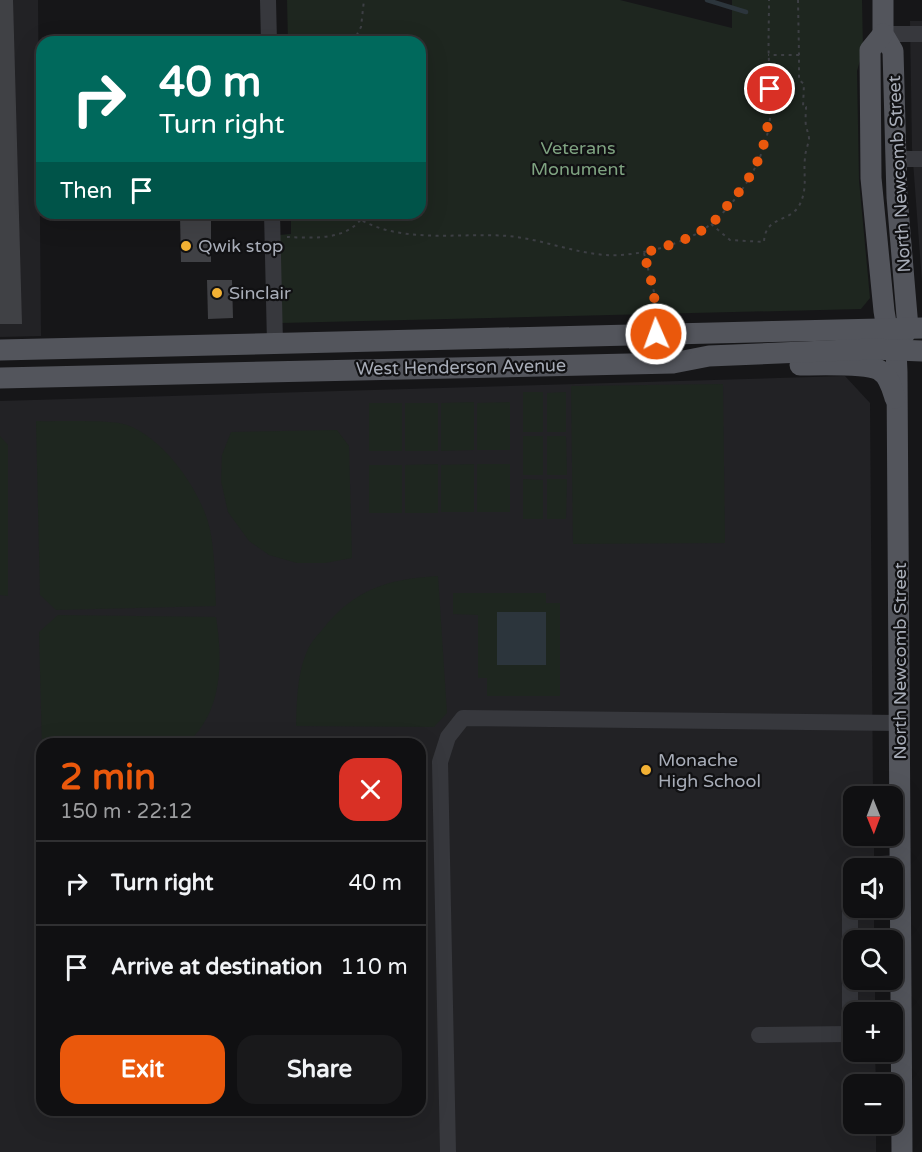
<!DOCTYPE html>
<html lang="en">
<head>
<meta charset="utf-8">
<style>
	body { margin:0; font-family:"Varela Round",sans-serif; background:#19191b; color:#f1f3f6; height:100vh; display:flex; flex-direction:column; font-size:22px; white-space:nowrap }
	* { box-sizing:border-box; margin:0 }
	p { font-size:20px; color:#9c9d9f }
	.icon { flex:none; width:33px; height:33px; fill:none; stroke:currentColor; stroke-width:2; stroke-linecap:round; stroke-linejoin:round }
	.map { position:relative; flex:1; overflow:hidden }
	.panel { position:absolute; left:36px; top:738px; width:390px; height:378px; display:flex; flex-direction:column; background:#101012; border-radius:18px; box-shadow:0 6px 24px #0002,0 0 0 2px #303032 }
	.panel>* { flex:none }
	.top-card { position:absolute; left:36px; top:36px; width:390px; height:183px; border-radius:18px; box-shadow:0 6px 24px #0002,0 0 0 2px #303032; background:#00695c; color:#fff; overflow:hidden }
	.needle { width:39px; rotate:179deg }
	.fabs { position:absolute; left:843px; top:786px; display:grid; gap:12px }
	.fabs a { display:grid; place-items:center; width:60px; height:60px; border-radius:12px; background:#101012; box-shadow:0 6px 24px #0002,0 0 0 2px #303032; font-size:30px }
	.pin { position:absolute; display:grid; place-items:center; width:51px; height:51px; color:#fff; margin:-26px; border:3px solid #fff; border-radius:50%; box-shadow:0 2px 6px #0007 }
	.me { position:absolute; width:66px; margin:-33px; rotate:358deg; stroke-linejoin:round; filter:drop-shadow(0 0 4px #0008) }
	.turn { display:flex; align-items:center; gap:21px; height:126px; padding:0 24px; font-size:27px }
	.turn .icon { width:78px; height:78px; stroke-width:2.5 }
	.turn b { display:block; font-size:42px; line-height:51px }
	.then { display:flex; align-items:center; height:57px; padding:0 24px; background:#0003; gap:12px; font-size:22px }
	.round { display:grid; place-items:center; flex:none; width:63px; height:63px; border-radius:18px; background:#19191b }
	.head { display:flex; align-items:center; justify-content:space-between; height:102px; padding:0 24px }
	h1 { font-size:36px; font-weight:700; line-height:45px; color:#ea580c }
	.button { display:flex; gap:12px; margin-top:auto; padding:12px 24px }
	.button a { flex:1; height:69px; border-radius:18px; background:#ea580c; color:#fff; font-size:24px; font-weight:700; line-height:69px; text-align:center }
	.button a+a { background:#19191b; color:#f1f3f6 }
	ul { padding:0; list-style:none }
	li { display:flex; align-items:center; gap:18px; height:84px; padding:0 24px; border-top:2px solid #303032 }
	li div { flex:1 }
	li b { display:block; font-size:22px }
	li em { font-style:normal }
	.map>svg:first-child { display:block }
	.built { fill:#222225; fill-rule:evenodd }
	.green { fill:#1e261f }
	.water { fill:#2c353c }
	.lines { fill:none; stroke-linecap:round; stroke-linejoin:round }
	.stream { stroke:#2c353c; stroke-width:4.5 }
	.building { fill:#404145 }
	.path { stroke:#3d3f44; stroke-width:2; stroke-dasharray:3 4.5; stroke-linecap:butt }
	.minor { stroke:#37383d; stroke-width:16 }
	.major { stroke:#53555c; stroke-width:21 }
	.route { stroke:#ea580c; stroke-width:10; stroke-dasharray:0 18 }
	.poi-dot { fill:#f2b134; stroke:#111113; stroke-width:2 }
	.labels { text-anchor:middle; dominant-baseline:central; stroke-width:4.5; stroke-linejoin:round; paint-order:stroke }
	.park-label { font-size:18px; fill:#7fa381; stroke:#111113 }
	.street-label { font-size:18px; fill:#a8adb8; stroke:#111113 }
	.poi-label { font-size:18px; fill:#a8adb8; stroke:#111113; text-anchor:start }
</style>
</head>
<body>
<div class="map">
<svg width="922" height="1152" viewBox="0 0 922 1152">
	<rect width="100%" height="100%" fill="#161618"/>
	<g class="built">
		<polygon points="0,0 38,0 41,336 0,337"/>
		<polygon points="910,21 922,21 922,282 912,148"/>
		<path d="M845 376 870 403 873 796H854V836H874V868H854V908H874V940H854V980H875V1012H854V1052H875L876 1084H854V1124H876V1152H0V401ZM42 744H420V1110H42Z"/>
	</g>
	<g class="green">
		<polygon points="287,0 620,0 732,28 732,0 862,0 863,50 857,71 859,180 870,298 861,309 281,323 279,235 291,234 291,213 420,213 420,42 288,42"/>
		<polygon points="723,384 725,543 573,544 571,386"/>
		<rect x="523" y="392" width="20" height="40"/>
		<polygon points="566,392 566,432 547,432 547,393"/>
		<polygon points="474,402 474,450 441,451 441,403"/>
		<polygon points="510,402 510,450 477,450 477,403"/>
		<rect x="369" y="403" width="33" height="48"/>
		<rect x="405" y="403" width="33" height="48"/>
		<path d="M36 421C58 422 108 419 127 425 162 438 194 482 206 516 215 539 215 581 216 606L56 610 40 595Z"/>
		<polygon points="337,430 349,446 352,558 325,563 297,563 269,555 249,541 228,512 221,481 222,455 231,432"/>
		<polygon points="0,436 8,445 8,596 0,595"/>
		<rect x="523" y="436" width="20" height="39"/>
		<polygon points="547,436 566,436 567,475 547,475"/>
		<polygon points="438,464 438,513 405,513 405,465"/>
		<polygon points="474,464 474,512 441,512 441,465"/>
		<rect x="477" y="464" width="33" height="48"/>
		<rect x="369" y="465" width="33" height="48"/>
		<polygon points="523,479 543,480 543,519 523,519"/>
		<polygon points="547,479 567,479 566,519 547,519"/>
		<path d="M438 576 447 713 434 727 296 726C297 701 297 672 308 649 311 642 317 636 322 630 354 589 388 579 438 576Z"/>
		<polygon points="453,593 546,593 546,603 560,603 560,696 487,696 487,678 478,678 478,615 453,614"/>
		<path d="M58 615 216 617C223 661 223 713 186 744H42V749L39 632Z"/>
	</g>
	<rect class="water" x="497" y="612" width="49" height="53"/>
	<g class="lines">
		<polyline class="stream" points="707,0 746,12"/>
	</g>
	<g class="building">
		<polygon points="0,0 13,0 22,324 0,324"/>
		<polygon points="180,215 211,215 211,262 181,262"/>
		<polygon points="207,280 232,280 233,318 208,319"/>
	</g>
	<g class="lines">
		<g class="path">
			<polyline points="798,0 799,55"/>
			<polyline points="353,42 361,27 364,0"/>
			<path d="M350 213C395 246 455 232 508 236 541 239 574 253 606 255 638 257 688 244 712 223 742 197 766 158 770 118 771 100 769 81 769 63 768 42 769 21 769 0"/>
			<path d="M711 224 730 240 764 242C765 215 791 223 800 204 808 187 803 174 805 158 805 152 808 146 809 139 809 134 807 131 806 126 805 120 806 113 806 107H803L804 84 799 80V55H768"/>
			<path d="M287 237C315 238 350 241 365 213"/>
			<polyline points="644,253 654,292 656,318"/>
		</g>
		<g class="minor">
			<polyline points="268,0 269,42"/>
			<polyline points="883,34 922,34"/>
			<polyline points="896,159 922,159"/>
			<polyline points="272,213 275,343"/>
			<polyline points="857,868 862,865 900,863"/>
			<polyline points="854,873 850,885 850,1034 854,1034"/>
			<polyline points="759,1035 850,1034"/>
			<polyline points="448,1152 440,762 448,737 463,718 900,723"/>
		</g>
		<g class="major">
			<polyline points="883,0 883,34 893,51 897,197 908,328 902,338"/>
			<polyline points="883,34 870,50 871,178 884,311 887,329 896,350 897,372 902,1152"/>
			<polyline points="0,350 922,328"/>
			<path d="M800 365C816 365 867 363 879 370 889 375 892 388 895 398"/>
			<polyline points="0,378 673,363 709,356 872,349 922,351"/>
		</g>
	</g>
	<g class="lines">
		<path class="route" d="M656 334 654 292 644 253C667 246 693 239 712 223 717 219 722 212 727 206 761 169 770 138 770 89"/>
	</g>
	<g class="poi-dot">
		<circle cx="186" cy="246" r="6"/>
		<circle cx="217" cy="293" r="6"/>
		<circle cx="646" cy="770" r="6"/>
	</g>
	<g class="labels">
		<g class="park-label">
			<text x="578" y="148">Veterans<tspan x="578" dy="21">Monument</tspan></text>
		</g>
		<g class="street-label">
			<text transform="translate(899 174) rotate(-93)">North Newcomb Street</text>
			<text transform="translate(461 367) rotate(-1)">West Henderson Avenue</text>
			<text transform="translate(900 661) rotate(-90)">North Newcomb Street</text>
		</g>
		<g class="poi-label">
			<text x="198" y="246">Qwik stop</text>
			<text x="229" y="293">Sinclair</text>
			<text x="658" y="760">Monache<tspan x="658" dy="21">High School</tspan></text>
		</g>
	</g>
</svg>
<div class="fabs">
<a><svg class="needle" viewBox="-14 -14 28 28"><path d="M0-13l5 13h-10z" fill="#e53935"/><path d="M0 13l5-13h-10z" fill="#9c9d9f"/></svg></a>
<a><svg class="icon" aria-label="sound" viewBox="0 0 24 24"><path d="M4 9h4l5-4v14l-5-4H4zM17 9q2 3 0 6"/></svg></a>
<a><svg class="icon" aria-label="search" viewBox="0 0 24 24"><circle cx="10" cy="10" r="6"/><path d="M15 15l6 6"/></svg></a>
<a>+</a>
<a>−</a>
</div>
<div class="pin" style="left:770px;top:89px;background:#d93025"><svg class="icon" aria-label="arrive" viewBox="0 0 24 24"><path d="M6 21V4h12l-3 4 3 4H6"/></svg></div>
<svg class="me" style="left:656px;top:334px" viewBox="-20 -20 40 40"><circle r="17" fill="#ea580c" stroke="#fff" stroke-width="3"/><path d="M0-11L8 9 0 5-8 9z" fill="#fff"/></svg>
<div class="top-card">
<div class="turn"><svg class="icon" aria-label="right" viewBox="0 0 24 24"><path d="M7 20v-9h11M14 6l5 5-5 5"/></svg><div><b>40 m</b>Turn right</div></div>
<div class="then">Then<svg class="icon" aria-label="arrive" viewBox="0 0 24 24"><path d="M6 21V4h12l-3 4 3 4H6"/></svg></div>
</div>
<section class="panel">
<div class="head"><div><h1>2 min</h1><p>150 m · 22:12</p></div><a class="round" style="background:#d93025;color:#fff"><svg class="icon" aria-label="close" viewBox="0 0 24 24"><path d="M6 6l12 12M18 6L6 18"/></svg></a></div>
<ul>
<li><svg class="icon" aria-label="right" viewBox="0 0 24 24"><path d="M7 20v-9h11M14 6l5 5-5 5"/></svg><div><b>Turn right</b></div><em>40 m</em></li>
<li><svg class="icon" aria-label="arrive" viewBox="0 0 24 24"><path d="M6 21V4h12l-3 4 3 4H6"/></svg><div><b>Arrive at destination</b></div><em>110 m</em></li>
</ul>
<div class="button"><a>Exit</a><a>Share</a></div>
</section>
</div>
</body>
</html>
